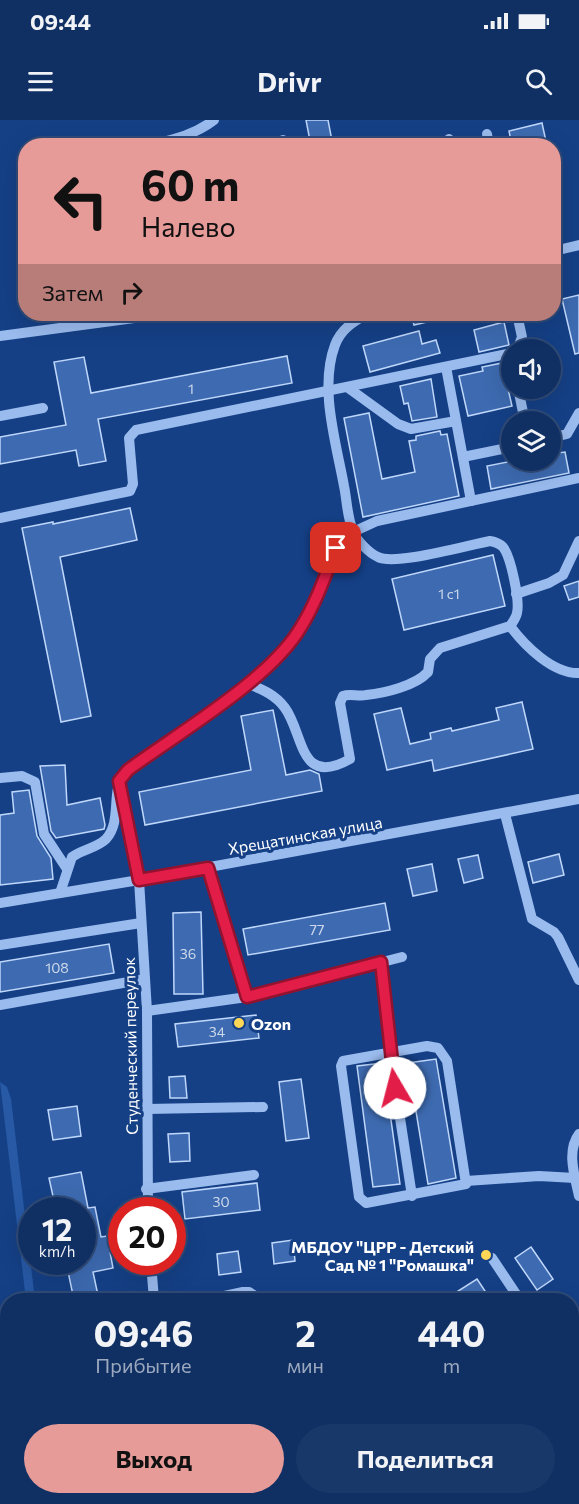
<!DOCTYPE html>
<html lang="ru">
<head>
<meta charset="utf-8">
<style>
	body { margin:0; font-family:Commissioner,sans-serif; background:#19386a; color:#f1f3f6; height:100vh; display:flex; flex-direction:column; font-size:22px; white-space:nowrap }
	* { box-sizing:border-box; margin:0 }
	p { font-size:20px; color:#9ca9bf }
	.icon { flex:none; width:33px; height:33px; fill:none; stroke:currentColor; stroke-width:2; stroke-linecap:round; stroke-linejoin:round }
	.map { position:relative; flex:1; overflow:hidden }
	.sheet { position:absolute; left:0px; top:1173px; width:579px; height:212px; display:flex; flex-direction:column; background:#103064; border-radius:24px 24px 0 0; box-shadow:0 6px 24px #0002,0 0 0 2px #304b78 }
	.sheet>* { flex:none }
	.hud { position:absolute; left:18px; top:18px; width:543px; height:183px; border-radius:24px; box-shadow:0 6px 24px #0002,0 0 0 2px #304b78; background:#e69b98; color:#111; overflow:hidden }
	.fabs { position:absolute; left:501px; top:219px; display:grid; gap:12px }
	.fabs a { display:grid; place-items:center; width:60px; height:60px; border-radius:50%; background:#103064; box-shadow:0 6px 24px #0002,0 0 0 2px #304b78; font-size:30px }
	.speed { position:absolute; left:18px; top:1077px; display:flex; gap:12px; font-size:30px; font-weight:700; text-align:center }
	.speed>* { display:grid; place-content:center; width:78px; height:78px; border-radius:50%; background:#103064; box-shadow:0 6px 24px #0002,0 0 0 2px #304b78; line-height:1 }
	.speed small { font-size:15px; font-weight:400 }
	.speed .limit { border:9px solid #d22; background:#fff; color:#111 }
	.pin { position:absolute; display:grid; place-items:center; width:51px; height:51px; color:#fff; margin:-26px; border-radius:12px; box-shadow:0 3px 9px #0006 }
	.me { position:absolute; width:66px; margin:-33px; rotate:352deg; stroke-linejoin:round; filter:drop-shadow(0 0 4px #0008) }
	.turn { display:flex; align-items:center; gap:21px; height:126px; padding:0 24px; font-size:27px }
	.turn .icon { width:78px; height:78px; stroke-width:2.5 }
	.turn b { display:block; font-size:42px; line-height:51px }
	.then { display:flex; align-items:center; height:57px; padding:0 24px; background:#0003; gap:12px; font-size:22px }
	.eta { display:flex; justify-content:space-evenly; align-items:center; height:102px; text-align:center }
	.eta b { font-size:36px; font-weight:700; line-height:42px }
	.cta { display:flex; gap:12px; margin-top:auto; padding:12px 24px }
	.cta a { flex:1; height:69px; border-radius:36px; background:#e69b98; color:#111; font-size:24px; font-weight:700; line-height:69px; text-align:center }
	.cta a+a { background:#19386a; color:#f1f3f6 }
	.status { display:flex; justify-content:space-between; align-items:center; height:42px; padding:0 30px; background:#103064; direction:ltr }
	.status svg { height:16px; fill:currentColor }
	header { display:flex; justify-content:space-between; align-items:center; height:78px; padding:0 24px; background:#103064; font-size:27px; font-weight:700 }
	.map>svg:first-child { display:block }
	.green { fill:#2759a5 }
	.building { fill:#3d6ab0; stroke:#bfd7fb; stroke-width:1.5 }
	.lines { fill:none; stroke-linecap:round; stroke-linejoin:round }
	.minor { stroke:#9abbee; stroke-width:10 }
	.route-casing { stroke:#92132f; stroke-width:15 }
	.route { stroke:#e11d48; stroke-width:10 }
	.poi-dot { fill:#ffd757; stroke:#154086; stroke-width:2 }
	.labels { text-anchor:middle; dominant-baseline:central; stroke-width:6; stroke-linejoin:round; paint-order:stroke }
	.number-label { font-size:14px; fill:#cedaeb }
	.street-label { font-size:16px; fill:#fff; stroke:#154086 }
	.poi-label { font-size:16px; font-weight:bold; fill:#fff; stroke:#154086; text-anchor:start }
</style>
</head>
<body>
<div class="status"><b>09:44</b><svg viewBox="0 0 49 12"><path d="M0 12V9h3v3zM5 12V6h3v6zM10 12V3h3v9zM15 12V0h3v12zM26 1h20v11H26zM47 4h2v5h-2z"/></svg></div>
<header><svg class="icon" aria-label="menu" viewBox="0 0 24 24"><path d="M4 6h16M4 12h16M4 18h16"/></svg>Drivr<svg class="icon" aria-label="search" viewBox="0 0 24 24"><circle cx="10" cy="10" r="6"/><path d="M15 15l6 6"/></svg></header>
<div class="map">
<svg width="579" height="1384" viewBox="0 0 579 1384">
	<rect width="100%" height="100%" fill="#154086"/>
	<polygon class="green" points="0,962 7,967 11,979 35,1180 26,1180"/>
	<g class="building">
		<polygon points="306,0 328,0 333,26 311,26"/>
		<polygon points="542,3 547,26 512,26 509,11"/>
		<polygon points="579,175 579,233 575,234 562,179"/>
		<polygon points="411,194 444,194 444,198 414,205"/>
		<polygon points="504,202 509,225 479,232 474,210"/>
		<polygon points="419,211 422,224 436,220 440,233 370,252 363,226"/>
		<polygon points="287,236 292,263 98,299 106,341 79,346 76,330 0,344 0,317 66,305 54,242 84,237 91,273"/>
		<polygon points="502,243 512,286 468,296 459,256 483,251 482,247"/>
		<polygon points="431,259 437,297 412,301 408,283 404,284 400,266"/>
		<polygon points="369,293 382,359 415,352 409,321 416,320 416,316 440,311 441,315 447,314 459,376 363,397 344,298"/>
		<polygon points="565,332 569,353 491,369 487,346 517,340 550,340 550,334"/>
		<polygon points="130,388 137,420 60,437 91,596 61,602 22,408 53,402 53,404"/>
		<polygon points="493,435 505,486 404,510 392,459"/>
		<polygon points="579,461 579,477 569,480 564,466"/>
		<polygon points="522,582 533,629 434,651 432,640 387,650 374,594 401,588 410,624 431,619 430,613 451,608 452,611 499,600 496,588"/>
		<polygon points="273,590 286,655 310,650 319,654 322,671 145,705 139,672 251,650 241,596"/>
		<polygon points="65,645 67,685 100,678 105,705 104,709 56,718 51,711 40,646"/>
		<polygon points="29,670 37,716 51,738 53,759 0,765 0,695 14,693 12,672"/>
		<polygon points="559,734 564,755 533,763 528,742"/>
		<polygon points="478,735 483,758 464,763 458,739"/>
		<polygon points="432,744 437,771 413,776 407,749"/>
		<polygon points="385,783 390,810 248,835 243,809"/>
		<polygon points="201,792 203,874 174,874 173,793"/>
		<polygon points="109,824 114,853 0,872 0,842"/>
		<polygon points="256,895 259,918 178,927 175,904"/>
		<polygon points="436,939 456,1058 428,1064 408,943"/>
		<polygon points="383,943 400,1064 373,1067 357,946"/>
		<polygon points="185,956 187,978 170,978 169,957"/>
		<polygon points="301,959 309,1018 286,1021 279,962"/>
		<polygon points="77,986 81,1016 53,1020 48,990"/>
		<polygon points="189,1013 190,1041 170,1042 168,1014"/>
		<polygon points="81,1052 88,1088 95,1087 101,1117 107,1116 113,1148 93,1152 99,1180 74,1180 66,1142 82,1142 82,1090 56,1090 49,1058"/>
		<polygon points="257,1063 260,1090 185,1099 182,1072"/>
		<polygon points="293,1120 295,1141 274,1144 272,1123"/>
		<polygon points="531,1127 553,1159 537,1170 515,1138"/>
		<polygon points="238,1131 241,1152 219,1155 217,1134"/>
		<polygon points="477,1159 491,1180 460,1180 455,1173"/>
	</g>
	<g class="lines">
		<g class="minor">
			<polyline points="487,14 489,26"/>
			<polyline points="449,19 450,26"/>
			<polyline points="283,20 286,26"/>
			<path d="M146 26C171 20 193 16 214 0"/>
			<polyline points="554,131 579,125"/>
			<polyline points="0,216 164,194"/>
			<polyline points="517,230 522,217 517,194"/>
			<polyline points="446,247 471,381"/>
			<polyline points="347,267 398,304 411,309 456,301"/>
			<polyline points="518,268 525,302"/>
			<polyline points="0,296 43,288"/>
			<polyline points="550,318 567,314 579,293"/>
			<polyline points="463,337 512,327"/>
			<polyline points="0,398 130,371 133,364 129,318 136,310 512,233"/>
			<polyline points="516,474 549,463 563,455 579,421"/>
			<path d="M510 506C525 526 553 554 579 553"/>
			<path d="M246 563C261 569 275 574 285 588 304 614 299 668 350 639L340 583 343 576C351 573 358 577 366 575 385 573 415 566 428 552L430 539 440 528 510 506C513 502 516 498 517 493 520 481 511 437 503 427 499 423 496 422 490 421 468 425 395 446 378 437 369 433 356 420 353 411 347 397 347 380 344 366 336 322 319 268 335 225 341 209 353 202 367 194"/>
			<polyline points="0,658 22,656 35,662 44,714 67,749"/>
			<polyline points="121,673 139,760 147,891 148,1090"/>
			<polyline points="505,694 532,799 554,812 558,817 579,860"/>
			<polyline points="208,748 247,877"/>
			<path d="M60 773 72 737C83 729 97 728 106 719 122 701 111 674 123 655L229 578 276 539 301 509 336 428 353 412 377 401 579 358"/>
			<polyline points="0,783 139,760 579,679"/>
			<polyline points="0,825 141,803"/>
			<polyline points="381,842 392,946 412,1076"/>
			<polyline points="0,885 145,859"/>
			<polyline points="147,891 247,877 402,837"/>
			<polygon points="427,926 438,928 447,941 466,1064 366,1083 359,1077 341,946 343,941"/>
			<polyline points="146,989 263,987"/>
			<path d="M579 1014C566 1031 575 1057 579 1076"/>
			<polyline points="466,1061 539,1056 575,1058"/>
			<polyline points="146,1069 254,1055"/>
			<polyline points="492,1138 520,1180"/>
			<polyline points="151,1142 154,1180"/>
			<polyline points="206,1180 243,1172 249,1172 261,1180"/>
			<polyline points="572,1275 579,1275"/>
			<polyline points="572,1337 579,1336"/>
			<polyline points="157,1377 158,1384"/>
			<polyline points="553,1377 554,1384"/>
		</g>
	</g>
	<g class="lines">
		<defs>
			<path id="route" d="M336 428C326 454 316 483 301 507 271 559 178 613 128 650L119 661 139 760 208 748 247 877 381 842 395 968"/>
		</defs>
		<use href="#route" class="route-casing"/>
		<use href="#route" class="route"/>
	</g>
	<g class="poi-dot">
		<circle cx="239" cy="903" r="6"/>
		<circle cx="486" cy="1135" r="6"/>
	</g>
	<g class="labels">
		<g class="number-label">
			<text x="191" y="268">1</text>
			<text x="449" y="473">1 с1</text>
			<text x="317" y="809">77</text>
			<text x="188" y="833">36</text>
			<text x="57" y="847">108</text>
			<text x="217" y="911">34</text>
			<text x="221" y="1081">30</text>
		</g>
		<g class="street-label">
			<text transform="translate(305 715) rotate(-10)">Хрещатинская улица</text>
			<text transform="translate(130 926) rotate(-91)">Студенческий переулок</text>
		</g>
		<g class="poi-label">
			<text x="251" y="903">Ozon</text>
			<text x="474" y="1126" text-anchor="end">МБДОУ "ЦРР - Детский<tspan x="474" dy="18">Сад № 1 "Ромашка"</tspan></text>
		</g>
	</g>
</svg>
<div class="fabs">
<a><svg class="icon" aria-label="sound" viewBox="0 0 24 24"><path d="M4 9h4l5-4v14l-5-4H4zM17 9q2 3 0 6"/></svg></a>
<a><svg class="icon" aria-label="layers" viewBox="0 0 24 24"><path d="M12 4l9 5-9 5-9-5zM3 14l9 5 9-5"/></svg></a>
</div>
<div class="speed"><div>12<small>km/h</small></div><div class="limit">20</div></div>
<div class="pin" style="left:336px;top:428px;background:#d93025"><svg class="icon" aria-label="arrive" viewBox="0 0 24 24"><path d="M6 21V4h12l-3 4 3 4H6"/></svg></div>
<svg class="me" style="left:395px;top:968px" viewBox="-20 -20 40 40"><circle r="19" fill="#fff"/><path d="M0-13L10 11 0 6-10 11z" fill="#e11d48"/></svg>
<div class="hud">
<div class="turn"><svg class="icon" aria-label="left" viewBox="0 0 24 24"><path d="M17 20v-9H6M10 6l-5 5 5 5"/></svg><div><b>60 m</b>Налево</div></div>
<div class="then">Затем<svg class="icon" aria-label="right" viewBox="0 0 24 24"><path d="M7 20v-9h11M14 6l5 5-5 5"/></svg></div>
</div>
<section class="sheet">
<div class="eta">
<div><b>09:46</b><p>Прибытие</p></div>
<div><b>2</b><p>мин</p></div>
<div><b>440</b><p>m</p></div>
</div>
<div class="cta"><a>Выход</a><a>Поделиться</a></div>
</section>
</div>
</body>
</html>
